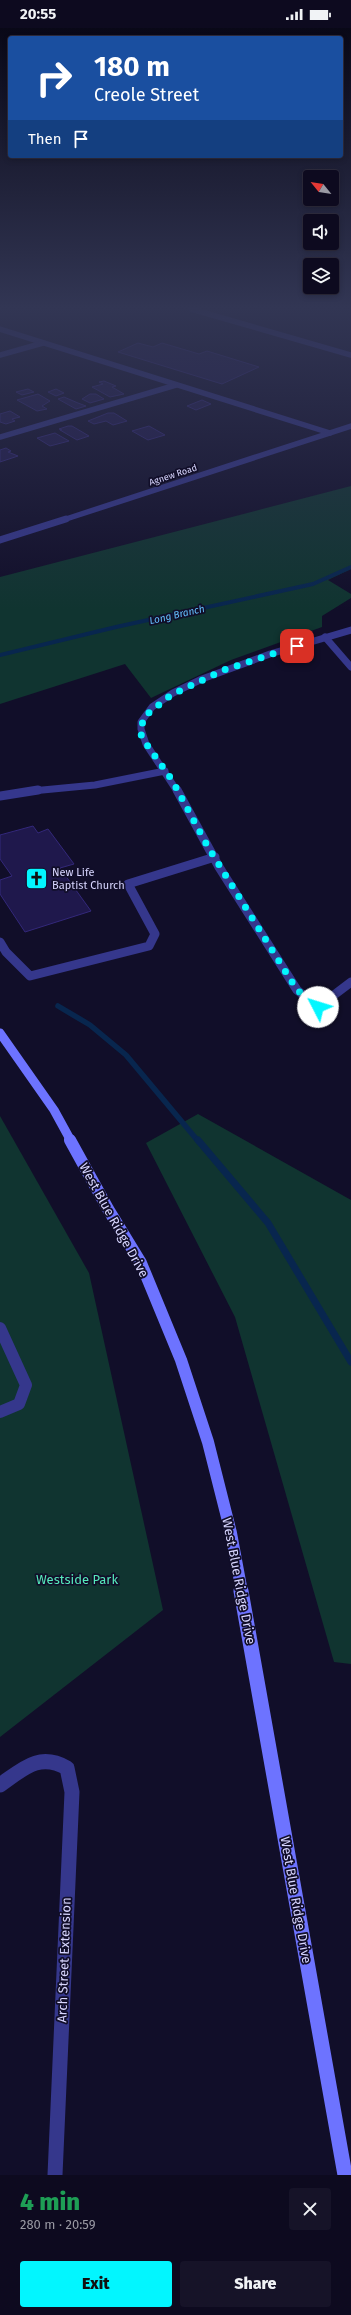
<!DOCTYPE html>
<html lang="en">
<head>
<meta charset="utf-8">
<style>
	body { margin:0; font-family:"Fira Sans",sans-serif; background:#161328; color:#f1f3f6; height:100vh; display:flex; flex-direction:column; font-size:15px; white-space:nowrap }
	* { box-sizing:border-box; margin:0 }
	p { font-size:13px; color:#9a9aa4 }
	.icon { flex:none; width:22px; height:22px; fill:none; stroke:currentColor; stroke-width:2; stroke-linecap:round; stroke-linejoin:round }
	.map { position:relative; height:2147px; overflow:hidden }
	.side { display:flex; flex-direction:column; background:#0d0a1f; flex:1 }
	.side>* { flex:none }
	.guide { position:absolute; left:8px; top:8px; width:335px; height:122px; border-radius:4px; box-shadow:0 2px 6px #0003,0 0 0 1px #2d2b3d; background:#1a4fa0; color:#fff; overflow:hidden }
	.needle { width:26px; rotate:300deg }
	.fabs { position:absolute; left:303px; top:142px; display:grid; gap:8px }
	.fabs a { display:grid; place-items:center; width:36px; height:36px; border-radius:4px; background:#0d0a1f; box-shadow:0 2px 6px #0003,0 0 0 1px #2d2b3d; font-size:20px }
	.pin { position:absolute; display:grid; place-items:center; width:34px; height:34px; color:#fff; margin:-17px; border-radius:8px; box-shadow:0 2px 6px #0006 }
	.me { position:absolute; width:44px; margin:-22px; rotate:310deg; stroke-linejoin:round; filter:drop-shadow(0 0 3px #0008) }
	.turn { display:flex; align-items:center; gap:14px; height:84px; padding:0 20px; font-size:18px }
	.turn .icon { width:52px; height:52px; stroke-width:2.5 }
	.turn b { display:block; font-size:28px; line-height:34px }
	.then { display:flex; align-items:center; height:38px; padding:0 20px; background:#0003; gap:8px; font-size:15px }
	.round { display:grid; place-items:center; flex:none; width:42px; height:42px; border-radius:4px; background:#161328 }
	.headline { display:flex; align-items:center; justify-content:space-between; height:68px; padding:0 20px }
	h1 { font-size:24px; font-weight:800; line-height:30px; color:#1e9e55 }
	.button { display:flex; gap:8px; margin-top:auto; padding:8px 20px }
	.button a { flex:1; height:46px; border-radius:4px; background:#02f6ff; color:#111; font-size:16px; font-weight:800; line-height:46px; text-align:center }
	.button a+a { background:#161328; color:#f1f3f6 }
	.status { display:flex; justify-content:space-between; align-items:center; height:28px; padding:0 20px; background:#0d0a1f; direction:ltr }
	.status svg { height:11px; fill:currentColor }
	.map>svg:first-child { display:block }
	.green { fill:#103430 }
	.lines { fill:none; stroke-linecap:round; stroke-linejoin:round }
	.stream-far2 { stroke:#08264e; stroke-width:4 }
	.stream-far1 { stroke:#08264e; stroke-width:5.5 }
	.stream { stroke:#08264e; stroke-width:7 }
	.building { fill:#1f184c; stroke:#33287a }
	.service-far2 { stroke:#35378c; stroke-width:7 }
	.service-far1 { stroke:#35378c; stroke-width:9 }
	.service { stroke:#35378c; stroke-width:12 }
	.minor-far3 { stroke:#35378c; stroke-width:5.5 }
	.minor-far2 { stroke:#35378c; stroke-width:7 }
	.minor-far1 { stroke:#35378c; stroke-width:9 }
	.minor { stroke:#35378c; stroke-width:15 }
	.secondary-far2 { stroke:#6d73ff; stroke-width:9 }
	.secondary-far1 { stroke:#6d73ff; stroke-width:12 }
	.secondary { stroke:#6d73ff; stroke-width:15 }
	.route { stroke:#02f6ff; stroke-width:7; stroke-dasharray:0 12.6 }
	.labels { text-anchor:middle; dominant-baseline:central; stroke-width:3.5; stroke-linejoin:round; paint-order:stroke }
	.far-street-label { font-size:9px; fill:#d8d6ff; stroke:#110e29 }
	.far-water-label { font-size:10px; font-style:italic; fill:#64c1ff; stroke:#110e29 }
	.poi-label { font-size:11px; fill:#d8d6ff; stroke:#110e29; text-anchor:start }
	.near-street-label { font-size:13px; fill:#d8d6ff; stroke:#110e29 }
	.near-park-label { font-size:13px; fill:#56eabc; stroke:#110e29 }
</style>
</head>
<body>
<div class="status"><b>20:55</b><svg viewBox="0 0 49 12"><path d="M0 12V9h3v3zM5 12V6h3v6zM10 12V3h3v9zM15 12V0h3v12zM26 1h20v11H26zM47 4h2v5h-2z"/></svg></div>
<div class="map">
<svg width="351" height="2147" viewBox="0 0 351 2147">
	<rect width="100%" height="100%" fill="#110e29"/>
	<g class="green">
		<polygon points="351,458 351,541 328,552 351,566 351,570 322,588 322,599 231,632 151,670 125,636 0,676 0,549"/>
		<polygon points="198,1086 351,1172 351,1636 334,1634 235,1289 146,1115"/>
		<polygon points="0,1088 89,1245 163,1582 0,1709"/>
	</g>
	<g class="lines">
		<polyline class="stream-far2" points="0,627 116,599 313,556 351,539"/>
		<polyline class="stream-far1" points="58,978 90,997 126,1027 198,1113"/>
		<polyline class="stream" points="198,1112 268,1195 351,1334"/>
	</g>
	<g class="building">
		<polygon points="138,315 153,319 162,315 199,326 207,323 259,339 222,356 118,324"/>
		<polygon points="104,353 116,358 112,359 124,366 110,369 92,359 103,356 99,354"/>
		<polygon points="28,361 34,364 22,367 16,364"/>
		<polygon points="56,361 64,365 56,368 48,364"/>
		<polygon points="38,366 50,373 42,378 47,381 37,383 17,372"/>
		<polygon points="90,366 96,366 104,371 90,375 82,371"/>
		<polygon points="64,369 78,375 86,378 76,381 58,371"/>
		<polygon points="202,372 211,376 196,382 187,378"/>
		<polygon points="10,383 20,389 12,391 15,393 6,396 0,394 0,386"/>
		<polygon points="108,385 114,385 127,393 113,397 106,393 94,396 88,393"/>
		<polygon points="68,398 72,398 89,408 77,412 60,402 62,402 59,401"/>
		<polygon points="149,398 165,407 148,412 132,403"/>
		<polygon points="55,405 69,413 50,418 37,410"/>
		<polygon points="6,420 11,423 8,424 18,428 0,434 0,422"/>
		<polygon points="33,798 38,805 48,801 74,836 60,840 91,883 25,904 0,866 0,852 12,848 0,831 0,807"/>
	</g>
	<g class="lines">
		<polyline class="service-far2" points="32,763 95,757 165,743"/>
		<g class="service-far1">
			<polyline points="0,768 38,762"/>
			<polyline points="0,914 6,924 30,948 149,918 155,906 128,856 215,829"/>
		</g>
		<polyline class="service" points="0,1300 26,1357 19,1376 0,1384"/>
		<g class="minor-far3">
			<polyline points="191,281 351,327"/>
			<polyline points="0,301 330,405"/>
			<polyline points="0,327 43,315"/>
			<polyline points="0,409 176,357"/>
			<polyline points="63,492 351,398"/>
		</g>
		<g class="minor-far2">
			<polyline points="0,512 66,491"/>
			<polyline points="325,609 351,639"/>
			<polyline points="177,763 146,716 141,701 141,694 152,679 173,665 202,651 270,626 351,602"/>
		</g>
		<polyline class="minor-far1" points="177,762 219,839 297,962 318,979 351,954"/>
		<path class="minor" d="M0 1757C23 1741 39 1724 67 1740L72 1764 55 2147"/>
		<polyline class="secondary-far2" points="0,1005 54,1082 71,1113"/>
		<polyline class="secondary-far1" points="70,1112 108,1181 141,1235 181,1332 208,1414 231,1505 242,1564"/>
		<polyline class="secondary" points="241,1563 345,2147"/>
	</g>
	<linearGradient id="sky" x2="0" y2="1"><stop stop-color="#090817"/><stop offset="0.48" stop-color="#323654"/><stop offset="1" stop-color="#323654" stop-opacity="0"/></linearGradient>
	<rect width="351" height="582" fill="url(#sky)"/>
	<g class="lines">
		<polyline class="route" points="297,618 224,642 171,667 145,688 140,702 142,710 172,752 208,819 297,962 318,979"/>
	</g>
	<defs>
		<symbol id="church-square" viewBox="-11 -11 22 22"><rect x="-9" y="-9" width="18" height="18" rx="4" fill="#02f6ff" stroke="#110e29"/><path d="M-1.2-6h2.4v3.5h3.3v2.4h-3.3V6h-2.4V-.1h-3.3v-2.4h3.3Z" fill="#111"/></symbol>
	</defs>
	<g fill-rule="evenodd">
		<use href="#church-square" x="24" y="838" width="25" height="25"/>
	</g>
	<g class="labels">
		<g class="far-street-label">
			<text transform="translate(173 447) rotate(-18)">Agnew Road</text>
		</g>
		<g class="far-water-label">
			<text transform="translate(177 587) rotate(-13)">Long Branch</text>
		</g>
		<g class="poi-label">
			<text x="52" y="844">New Life<tspan x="52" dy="13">Baptist Church</tspan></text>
		</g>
		<g class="near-street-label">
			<text transform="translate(114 1192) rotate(61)">West Blue Ridge Drive</text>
			<text transform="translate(239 1553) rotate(79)">West Blue Ridge Drive</text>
			<text transform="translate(296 1872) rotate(80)">West Blue Ridge Drive</text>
			<text transform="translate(64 1932) rotate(-88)">Arch Street Extension</text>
		</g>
		<g class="near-park-label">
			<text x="77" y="1551">Westside Park</text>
		</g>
	</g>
</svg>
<div class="fabs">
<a><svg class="needle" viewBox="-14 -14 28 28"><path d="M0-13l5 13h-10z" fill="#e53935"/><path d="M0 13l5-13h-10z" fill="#9a9aa4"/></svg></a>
<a><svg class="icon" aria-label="sound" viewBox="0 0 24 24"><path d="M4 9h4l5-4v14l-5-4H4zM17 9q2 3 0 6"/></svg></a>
<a><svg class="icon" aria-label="layers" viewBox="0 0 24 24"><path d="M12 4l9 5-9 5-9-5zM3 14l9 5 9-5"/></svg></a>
</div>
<div class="pin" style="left:297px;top:618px;background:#d93025"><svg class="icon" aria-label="arrive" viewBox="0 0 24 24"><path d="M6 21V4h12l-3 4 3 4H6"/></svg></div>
<svg class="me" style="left:318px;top:979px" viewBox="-20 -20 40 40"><circle r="19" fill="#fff"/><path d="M0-13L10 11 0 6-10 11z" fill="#02f6ff"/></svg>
<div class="guide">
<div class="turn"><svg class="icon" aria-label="right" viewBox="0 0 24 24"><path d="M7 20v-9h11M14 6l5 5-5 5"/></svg><div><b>180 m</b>Creole Street</div></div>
<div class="then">Then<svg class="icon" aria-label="arrive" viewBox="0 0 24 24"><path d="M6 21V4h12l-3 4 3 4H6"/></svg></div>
</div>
</div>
<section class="side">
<div class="headline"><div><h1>4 min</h1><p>280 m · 20:59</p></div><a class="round"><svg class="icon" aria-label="close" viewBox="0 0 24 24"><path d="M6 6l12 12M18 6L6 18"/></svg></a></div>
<div class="button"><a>Exit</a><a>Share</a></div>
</section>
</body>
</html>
